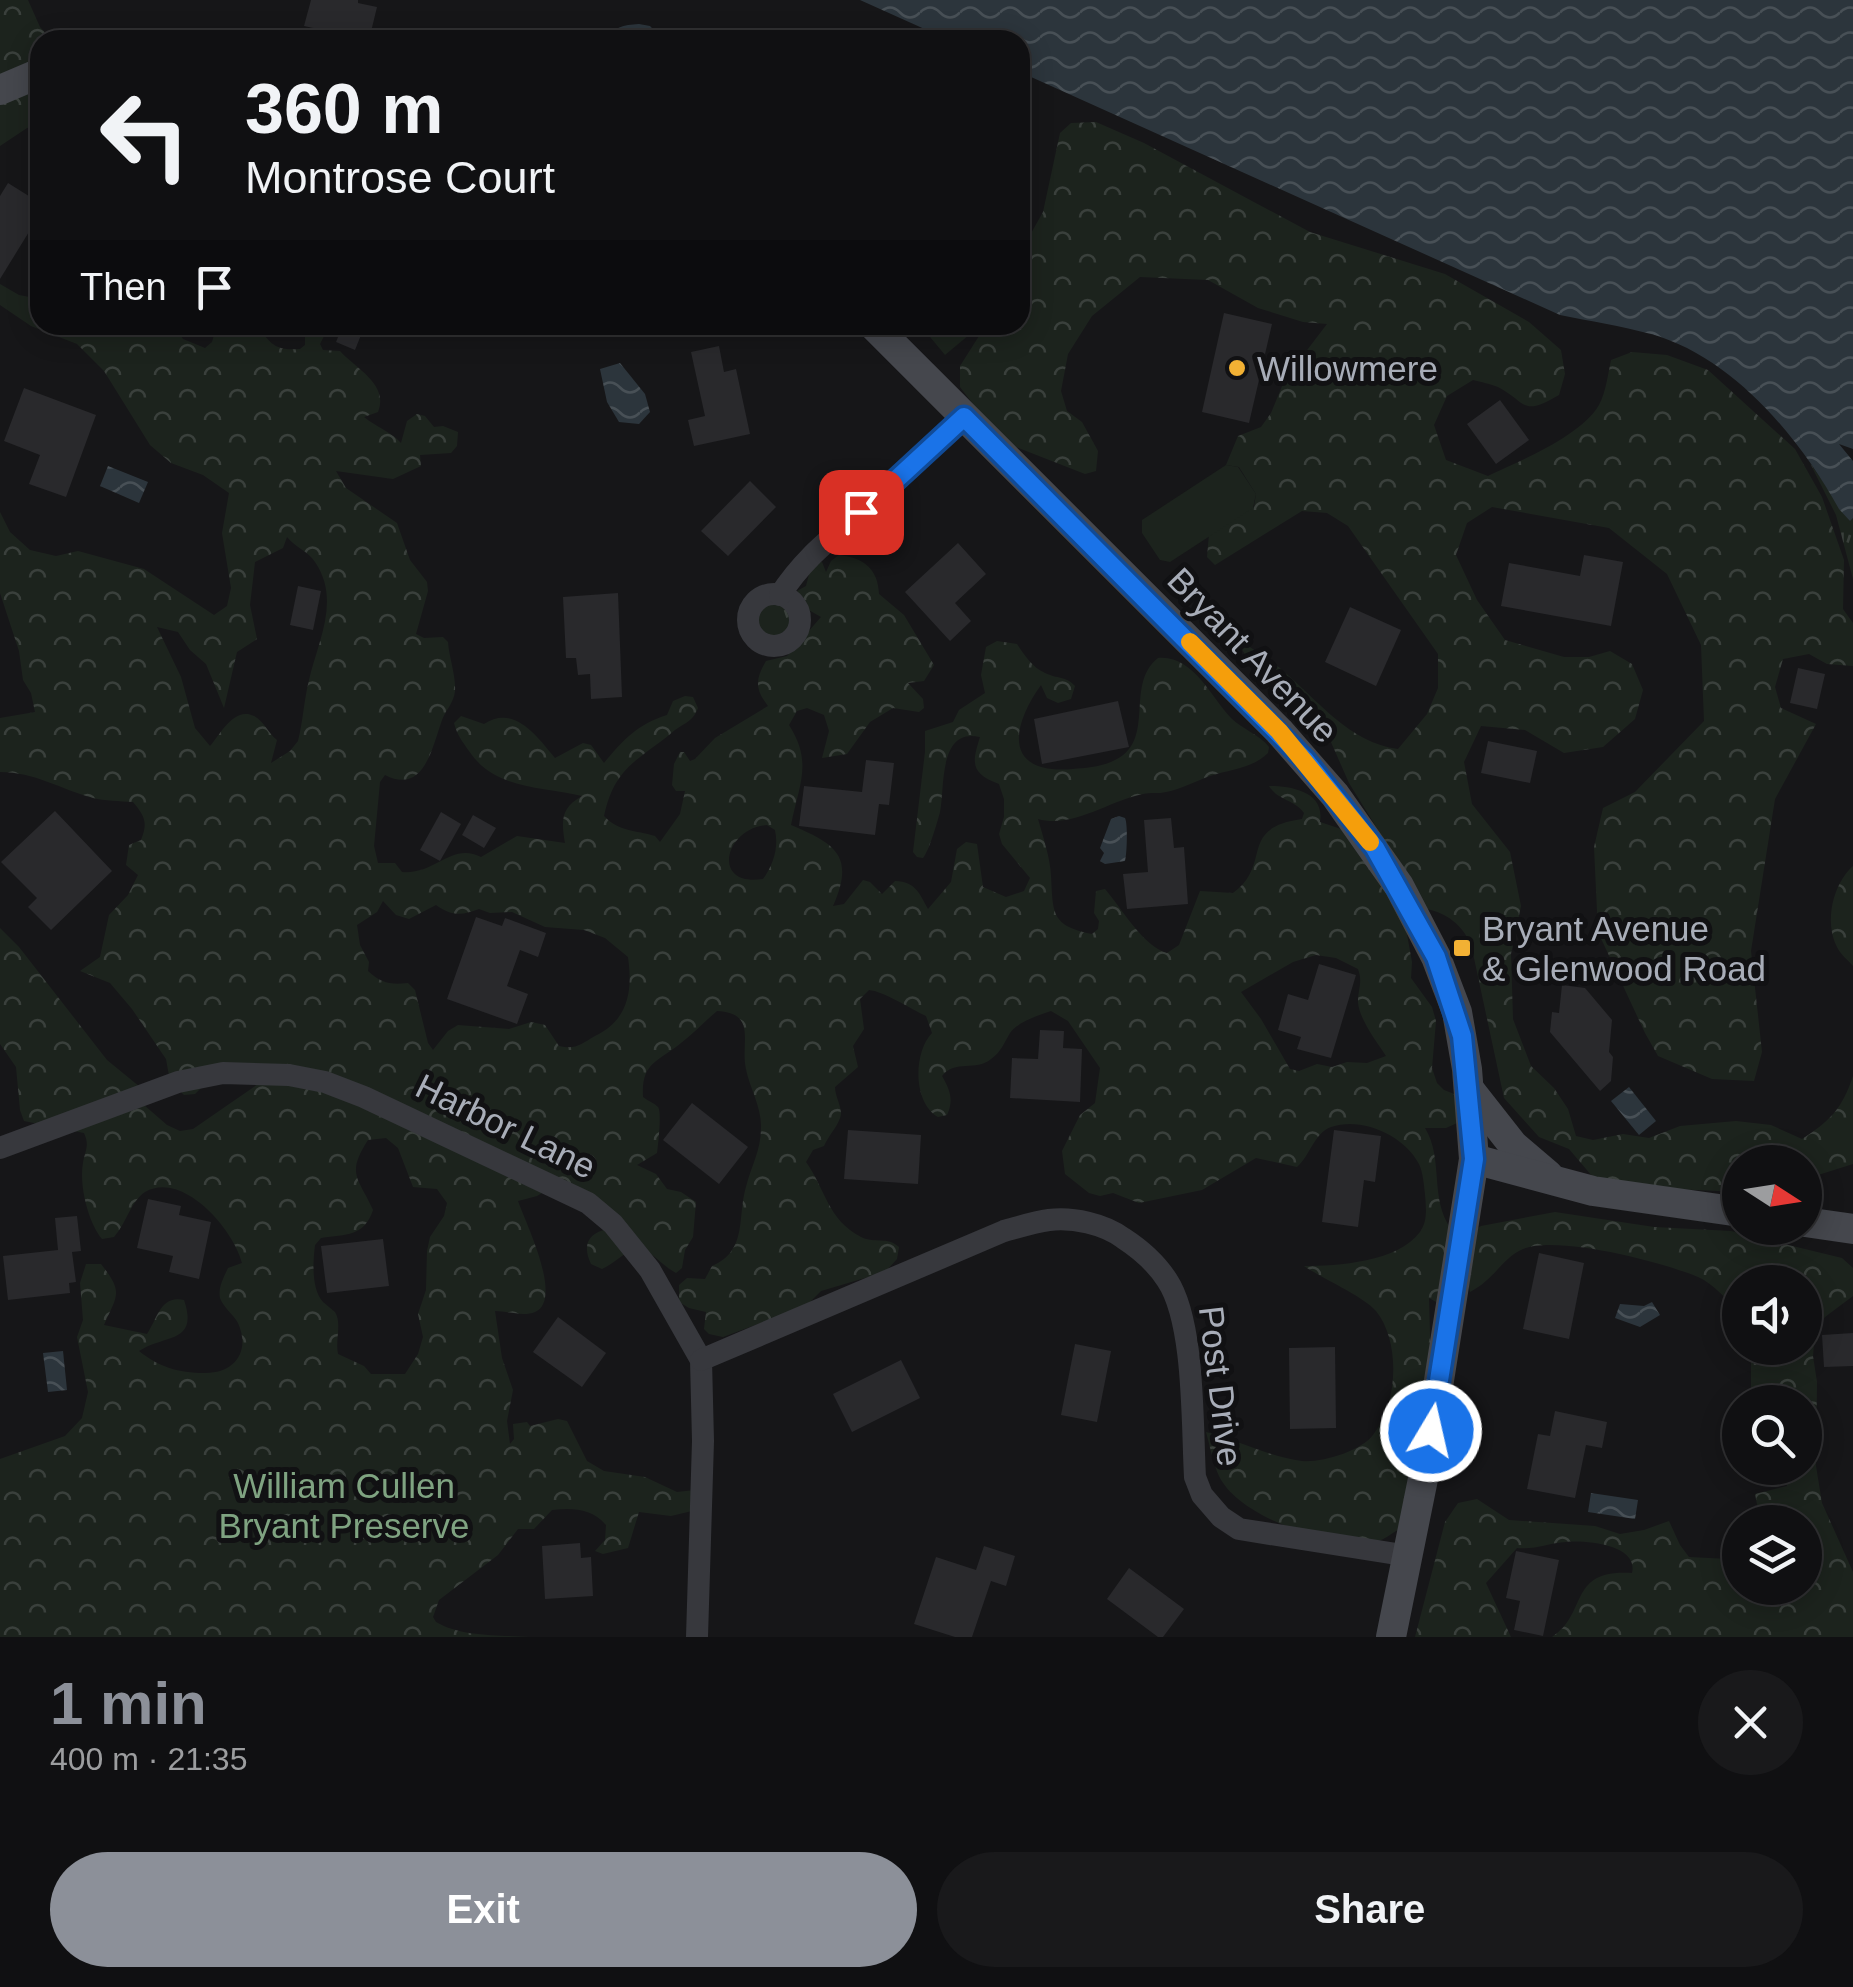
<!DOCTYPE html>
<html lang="en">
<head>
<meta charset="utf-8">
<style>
	body { margin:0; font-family:Arial,sans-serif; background:#19191b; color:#f1f3f6; height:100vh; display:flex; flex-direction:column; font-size:38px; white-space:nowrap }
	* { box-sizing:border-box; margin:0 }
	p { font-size:32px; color:#9c9d9f }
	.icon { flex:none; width:55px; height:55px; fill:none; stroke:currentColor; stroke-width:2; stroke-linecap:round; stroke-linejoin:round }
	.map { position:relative; height:1637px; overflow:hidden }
	.side { display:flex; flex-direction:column; background:#101012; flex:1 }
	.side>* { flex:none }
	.banner { position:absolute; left:30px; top:30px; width:1000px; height:305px; border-radius:30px; box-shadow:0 5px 25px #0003,0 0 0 2px #303032; background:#101012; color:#f1f3f6; overflow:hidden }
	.needle { width:65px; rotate:102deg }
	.controls { position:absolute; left:1722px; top:1145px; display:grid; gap:20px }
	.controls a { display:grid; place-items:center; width:100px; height:100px; border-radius:50%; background:#101012; box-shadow:0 5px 25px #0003,0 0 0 2px #303032; font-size:50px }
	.pin { position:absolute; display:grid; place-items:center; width:85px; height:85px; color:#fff; margin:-42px; border-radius:20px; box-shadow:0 5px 15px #0006 }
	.me { position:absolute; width:110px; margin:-55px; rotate:9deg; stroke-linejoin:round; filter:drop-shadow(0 0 8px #0008) }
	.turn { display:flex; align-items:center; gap:35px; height:210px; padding:0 50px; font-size:45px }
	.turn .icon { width:130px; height:130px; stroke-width:2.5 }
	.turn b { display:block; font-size:70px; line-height:85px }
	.then { display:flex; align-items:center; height:95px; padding:0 50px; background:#0003; gap:20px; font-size:38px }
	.round { display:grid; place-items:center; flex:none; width:105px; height:105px; border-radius:52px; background:#19191b }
	.overview { display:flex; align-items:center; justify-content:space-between; height:170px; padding:0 50px }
	h1 { font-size:60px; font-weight:800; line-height:75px; color:#8c9099 }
	.primary-button { display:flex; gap:20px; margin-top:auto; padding:20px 50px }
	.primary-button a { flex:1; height:115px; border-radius:60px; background:#8c9099; color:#fff; font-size:40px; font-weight:800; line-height:115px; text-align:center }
	.primary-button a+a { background:#19191b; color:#f1f3f6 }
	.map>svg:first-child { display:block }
	.grass { fill:url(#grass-tufts) }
	.forest { fill:url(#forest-crowns); fill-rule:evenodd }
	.garden { fill:#1c231d }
	.water { fill:url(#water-waves) }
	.building { fill:#29292c }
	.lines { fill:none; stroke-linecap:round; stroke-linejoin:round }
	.minor { stroke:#37383d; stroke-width:22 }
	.secondary { stroke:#45474d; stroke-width:30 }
	.route-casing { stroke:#114b97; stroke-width:25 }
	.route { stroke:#1a73e8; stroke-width:18 }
	.slow { stroke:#f59e0b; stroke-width:18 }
	.poi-dot { fill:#f2b134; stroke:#111113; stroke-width:4 }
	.labels { text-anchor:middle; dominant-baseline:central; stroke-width:10; stroke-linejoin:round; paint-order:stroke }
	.poi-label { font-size:35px; fill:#a8adb8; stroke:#111113; text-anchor:start }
	.street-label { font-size:35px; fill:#a8adb8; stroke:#111113 }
	.park-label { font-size:35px; fill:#7fa381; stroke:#111113 }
</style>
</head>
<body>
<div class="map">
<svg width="1853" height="1637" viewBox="0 0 1853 1637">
	<defs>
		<pattern id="grass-tufts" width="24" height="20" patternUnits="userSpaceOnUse" patternTransform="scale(2.5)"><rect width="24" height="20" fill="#1c231d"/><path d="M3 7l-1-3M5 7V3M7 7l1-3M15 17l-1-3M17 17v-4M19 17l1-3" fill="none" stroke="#3a403c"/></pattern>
		<pattern id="forest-crowns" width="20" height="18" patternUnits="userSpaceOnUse" patternTransform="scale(2.5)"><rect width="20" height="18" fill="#1c231d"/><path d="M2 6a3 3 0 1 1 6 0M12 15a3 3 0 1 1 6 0" fill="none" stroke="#3a403c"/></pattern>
		<pattern id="water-waves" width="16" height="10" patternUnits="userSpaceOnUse" patternTransform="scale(2.5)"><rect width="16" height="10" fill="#2c353c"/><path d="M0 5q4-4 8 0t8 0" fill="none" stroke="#485056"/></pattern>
	</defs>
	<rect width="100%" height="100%" fill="#161618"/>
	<g class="grass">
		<polygon points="1810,463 1850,521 1853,518 1853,579 1836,515"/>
		<circle cx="774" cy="620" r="22"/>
	</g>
	<g class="forest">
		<polygon points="0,0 28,0 40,27 52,40 40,40 40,48 35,46 40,52 40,125 27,128 0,146"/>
		<path d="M1096 122 1144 143 1310 232 1445 274 1529 322 1561 350 1565 374 1559 395C1521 417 1528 403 1498 387 1491 384 1481 382 1473 380L1447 396 1434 425 1446 460 1488 476C1520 461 1581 436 1599 405 1606 392 1608 374 1611 360L1632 352 1667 355 1708 370 1795 449 1822 497 1844 560 1843 609 1853 623V666L1827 664 1809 654 1783 659 1775 687 1781 708 1816 724 1775 799 1751 951 1762 1052 1754 1081 1712 1079 1658 1056 1645 1033 1598 932 1594 847 1603 808 1635 792 1704 721 1701 645 1667 574 1609 528 1492 507 1467 523 1456 555 1477 600 1505 640 1564 657H1589L1610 651 1632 664 1643 690 1635 719 1603 747 1564 753 1525 730 1481 726 1464 762 1472 804 1510 852 1521 906 1511 954 1513 1019 1531 1066 1554 1088 1568 1109 1576 1136 1593 1140 1623 1134 1649 1138 1680 1126 1736 1121 1771 1125 1802 1139C1830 1121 1842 1109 1853 1076V1164L1818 1175 1805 1199V1162H1740V1192L1652 1188 1592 1176 1569 1149 1539 1137 1504 1098 1471 944C1461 924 1448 914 1427 909L1349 783 1327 733 1306 714 1282 702 1258 679 1236 638C1251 648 1268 658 1282 670 1318 700 1349 743 1398 749L1427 714 1438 688V654L1348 526 1327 513 1302 511 1215 565 1207 557 1209 534 1254 507 1256 494 1239 467 1226 465 1238 436 1261 427 1271 413 1285 379 1327 324 1303 322 1258 308 1208 280 1140 277 1092 316 1068 354 1061 391 1067 411 1082 422 1098 451 1096 471 1085 474 1016 447 983 417 960 387V366L986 325H1020V253L1043 212 1060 133 1071 123Z"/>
		<path d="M0 284 19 295 40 299V325H173L183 339 205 348 212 342 217 325C228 325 240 323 250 326 272 334 265 352 300 349L305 345V335L289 325H315L325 334 320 344 323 350 340 351C356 369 389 384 378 412L364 417C376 427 390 431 401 443L407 421 417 414 425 416 434 427 443 426 458 432 457 446 451 453 420 455 421 466 393 479 336 471 346 488 397 523 410 560 427 582 428 591 416 634 424 638 443 637 448 642C449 658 456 675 455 691 454 702 446 710 442 720 432 748 424 795 385 775L380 782 374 846 378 863H395L402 872C436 875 451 842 481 857L517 836 565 843C561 820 561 808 582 796 541 786 495 790 469 751 462 741 457 735 454 723L461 716 484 724C514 704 537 736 555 758L583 743 591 745 604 763C623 740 638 724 667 715L673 701 685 696 693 697 698 708C694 720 685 723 675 730 640 760 615 765 604 816 619 832 635 830 655 836L660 842 680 814 685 791H676L672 785 674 764 680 752H684L690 761 695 759 715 738 768 706C755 689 755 680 766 661L787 656 821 617 807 609 797 591 806 586 812 563 822 562 826 572 831 561 839 555C864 558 878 569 879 594L904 615 934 665 924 681 908 683 923 699 924 708 919 712 893 708 870 722 847 754 822 758 829 731 824 715 807 708 797 711 789 725C813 763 799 784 791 825 836 844 855 856 833 906L844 904 863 880 870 882 882 894 895 881C916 882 919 893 928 909L951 882 957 849 966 842 977 844 983 887 1006 897 1024 891 1030 878 1002 844 999 834 1004 817V799L999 784C970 773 972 763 980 737 938 727 945 788 940 812 937 823 929 851 923 858L917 857 913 852 925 752V731L953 722 959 710 985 693 981 675 986 647 997 641 1017 644C1025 656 1032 667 1045 673 1057 679 1066 676 1075 686L1071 699 1058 703 1047 698 1041 685C1010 728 1004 775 1073 769 1085 768 1099 767 1111 762 1159 743 1123 686 1158 658 1193 655 1210 696 1231 718 1242 729 1260 735 1269 747L1268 753C1251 769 1231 769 1210 776 1196 781 1181 789 1166 792 1158 794 1150 792 1143 794 1110 800 1073 829 1038 819 1043 837 1050 857 1051 876 1053 913 1051 926 1092 934L1098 929 1099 921 1094 913 1096 891 1105 889C1122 909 1144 947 1167 953L1179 945 1200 891 1233 893C1273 864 1237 828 1302 819L1304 813C1294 799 1278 801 1269 786 1292 786 1325 792 1320 822L1344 830 1367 853 1406 929 1412 962 1411 978 1432 1007 1436 1021 1432 1068 1437 1083 1444 1090 1462 1097 1457 1123 1446 1128H1425C1444 1159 1429 1198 1451 1229L1471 1232 1481 1226 1555 1212 1654 1227 1731 1231 1842 1258 1853 1268V1296L1825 1317 1815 1331 1813 1356 1817 1382 1816 1466 1822 1503 1853 1572V1637H1552C1589 1613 1567 1569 1632 1573 1639 1545 1587 1540 1566 1542 1549 1543 1534 1550 1517 1548L1486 1583 1511 1637H1415L1445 1522 1458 1503 1477 1499 1509 1520 1595 1526 1620 1534 1644 1530 1669 1521 1680 1545 1689 1557 1728 1559 1740 1551V1588H1805V1522H1757L1759 1514 1755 1494 1787 1486 1783 1468H1805V1402H1755L1751 1392V1348H1805V1282H1740V1311C1727 1301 1713 1283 1698 1277 1662 1262 1558 1235 1523 1249 1503 1257 1495 1279 1470 1292L1466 1273 1438 1303 1429 1298 1431 1372 1398 1530C1392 1533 1384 1540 1378 1541 1335 1550 1239 1518 1219 1476 1213 1463 1210 1446 1206 1432 1237 1440 1270 1457 1302 1461 1322 1463 1361 1451 1373 1435 1398 1404 1401 1342 1376 1311 1363 1296 1323 1279 1304 1266 1338 1266 1398 1262 1420 1232 1428 1221 1426 1207 1425 1194 1424 1185 1423 1172 1419 1164 1405 1136 1362 1116 1331 1127 1314 1133 1310 1156 1297 1167L1256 1158 1202 1190 1139 1203 1113 1193 1100 1196 1089 1193 1065 1174 1062 1151 1080 1115 1095 1103 1100 1068 1068 1021 1051 1011C1037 1016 1019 1021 1010 1033 1004 1043 1001 1052 991 1059 975 1072 955 1059 942 1076 950 1090 954 1100 947 1115L938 1117C913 1103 913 1053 932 1033L926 1016C911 1009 883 991 869 990L860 999 864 1029 853 1046 858 1067 835 1087C835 1096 841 1105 841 1114 840 1124 828 1136 824 1146L813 1150 806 1162C826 1190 827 1219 861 1237 875 1244 887 1236 899 1247L897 1259 885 1272 821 1291 806 1306 723 1337 709 1334 704 1329 706 1312 689 1308 679 1302V1285L687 1278 705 1279 712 1266C748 1251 737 1217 746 1187 751 1166 761 1151 761 1128 762 1108 750 1089 746 1069 740 1043 758 1013 717 1011 705 1021 694 1033 681 1043 658 1062 641 1062 643 1097 648 1101 654 1103 658 1107 662 1112 658 1145 657 1153L637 1165 656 1174 667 1189 681 1192 696 1202 693 1237 685 1250 682 1268 676 1273C662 1265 654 1254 640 1247 623 1252 617 1262 602 1269L591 1264C582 1245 588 1233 608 1229L550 1188 537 1196 518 1201C525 1222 564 1299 535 1312 523 1317 507 1311 495 1311L502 1358 513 1390 507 1421 510 1444 514 1439 513 1424 527 1422 530 1426 558 1419 567 1421 587 1461 604 1471 645 1477 677 1492 695 1490 696 1510 671 1516 639 1512 628 1548 603 1554 595 1551 605 1540 606 1525C591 1508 573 1508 552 1510L534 1529H518L498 1555 439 1600 433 1617 436 1622C461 1637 499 1635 529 1637H0V1459L65 1436 82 1418 88 1392 77 1337 83 1320 80 1283 86 1264H101C124 1293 117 1295 104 1325L147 1334C158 1318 160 1295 184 1300 199 1344 164 1334 139 1351 159 1367 178 1373 204 1373 234 1374 251 1352 238 1323 234 1315 223 1307 220 1298 218 1287 224 1277 228 1268L242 1263C234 1230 183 1170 145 1192 131 1201 127 1222 114 1237L102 1239C88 1222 79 1185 83 1163 85 1150 90 1146 84 1133L24 1121 20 1110 16 1067 0 1044V928L19 947 107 1060 140 1087 144 1105 167 1125 180 1131 193 1129 258 1084 260 1068 204 1085 195 1094 184 1095 170 1081 166 1059 132 1009 110 983 80 971 100 957 109 915 128 895 138 875 126 865 129 845 141 840C148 823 145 816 133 802 120 801 105 801 93 798 60 789 35 772 0 772V718L35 712 31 693 23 680 19 651 0 593V512L10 532 30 550 56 556 78 551 144 569 214 615 227 606 231 588 222 533 229 493 203 475 171 463 150 445 104 371 77 344 31 326 0 305ZM287 537C295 547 309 552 315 562 341 600 318 641 309 680 304 700 303 721 298 741L290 751 271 763 277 740C268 733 264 721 254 716 234 706 220 735 210 746L195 728 181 677 157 627 178 632 190 650 206 664 224 708 237 652 257 639 250 605 255 562 283 548ZM767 825 775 830C779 848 773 865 763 879 710 887 725 828 767 825ZM383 901 396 915 409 919 436 905C452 916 461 916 479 909L490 913 512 912 545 927 584 930 605 938 628 957C633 992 628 1020 595 1036 581 1044 576 1050 559 1046L545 1025 531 1022 509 1029 458 1025 448 1031 433 1050 428 1043 415 990 408 983C390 985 381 983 368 971L369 962 360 945 357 925 377 912ZM1316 955 1336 958 1358 969C1363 982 1358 989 1358 1002 1359 1019 1377 1042 1386 1056L1367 1063 1347 1062 1332 1067 1317 1064 1299 1071 1290 1069 1261 1019 1241 992 1293 962ZM386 1138 398 1148 413 1187 437 1189 447 1203 444 1216 430 1237 427 1251 426 1290 418 1314 423 1337 418 1354 405 1374H371L364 1366 338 1354C335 1341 342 1323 335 1312 335 1312 323 1302 323 1302 311 1289 313 1261 315 1245L321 1238C346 1234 364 1237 373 1210 358 1177 346 1174 368 1140Z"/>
		<path d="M1853 866V966C1848 960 1840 954 1837 947 1824 921 1833 884 1853 866Z"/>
	</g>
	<g class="garden">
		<polygon points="920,325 981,325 945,355"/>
		<polygon points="1226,465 1238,467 1256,494 1253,508 1170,562 1160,560 1142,533 1142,520"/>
	</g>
	<g class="water">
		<path d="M860 0H1853V449L1839 444 1853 461V518L1850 521 1839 509C1799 437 1733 357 1651 334 1621 326 1590 321 1560 315L1020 72V40H949Z"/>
		<path d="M639 24 650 26 663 40H605C614 27 623 25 639 24Z"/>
		<polygon points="620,363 645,394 650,412 639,424 619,422 607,402 600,369"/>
		<polygon points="108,466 148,482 139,503 100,486"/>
		<path d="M1119 816 1125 818C1128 824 1127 855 1125 861L1105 864 1100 861 1104 853 1100 848 1111 819Z"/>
		<polygon points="1629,1087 1656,1121 1639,1135 1611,1101"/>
		<polygon points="1652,1302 1660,1315 1640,1327 1615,1318 1620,1304 1644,1306"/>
		<polygon points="63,1351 67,1390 48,1392 43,1353"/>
		<polygon points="1591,1493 1638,1500 1635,1519 1588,1512"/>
	</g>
	<g class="building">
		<polygon points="311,0 358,0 358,3 377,7 369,40 304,26"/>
		<polygon points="8,183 40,203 40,214 0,279 0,196"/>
		<polygon points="1224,313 1272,324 1249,423 1202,412"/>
		<polygon points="343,325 365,325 355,350 336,342"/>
		<polygon points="719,346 724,372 736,369 750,434 694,446 688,420 705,416 691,352"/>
		<polygon points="24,388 96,415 66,497 29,484 40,455 4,441"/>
		<polygon points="1500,400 1529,440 1496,464 1467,424"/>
		<polygon points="750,481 776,507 728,556 701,531"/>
		<polygon points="958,543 986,574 955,603 971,621 950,641 905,592"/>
		<polygon points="1584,555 1623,562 1611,626 1501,606 1509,563 1580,576"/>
		<polygon points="298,586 321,591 313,630 290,625"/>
		<polygon points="618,593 622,697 591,699 590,674 578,675 576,658 566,658 563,597"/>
		<polygon points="1350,607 1401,630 1376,686 1325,662"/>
		<polygon points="1798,668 1825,674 1817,709 1790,703"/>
		<polygon points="1118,701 1129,747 1042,764 1034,719"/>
		<polygon points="1488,741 1537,751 1530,783 1481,773"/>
		<polygon points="866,760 894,763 889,805 879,804 875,835 799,826 804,786 862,792"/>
		<polygon points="55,811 112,871 51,930 28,907 37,898 1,862"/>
		<polygon points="441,812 461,824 440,861 420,850"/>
		<polygon points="473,815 496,828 484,848 462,835"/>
		<polygon points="1171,818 1174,848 1184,847 1188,904 1127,909 1123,874 1148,872 1144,820"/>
		<polygon points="476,917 502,926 505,918 546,933 538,957 520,950 507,986 528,994 517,1024 447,999"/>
		<polygon points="1319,964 1356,975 1331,1058 1297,1049 1301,1037 1278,1030 1288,994 1308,1000"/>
		<polygon points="1562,985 1585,988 1612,1020 1609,1052 1613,1057 1611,1081 1600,1091 1550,1032 1552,1012 1559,1013"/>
		<polygon points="1040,1030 1064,1031 1063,1048 1082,1049 1080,1102 1010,1098 1012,1058 1038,1059"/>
		<polygon points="692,1103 748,1147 719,1184 663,1140"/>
		<polygon points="848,1130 921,1135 918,1184 844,1179"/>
		<polygon points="1334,1130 1381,1136 1375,1182 1364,1180 1358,1227 1322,1222"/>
		<polygon points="148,1199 181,1206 179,1215 211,1222 199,1279 169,1272 173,1256 137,1248"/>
		<polygon points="77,1216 81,1251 72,1252 76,1282 69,1283 70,1293 8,1300 3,1256 58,1250 55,1218"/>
		<polygon points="383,1239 389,1286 327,1293 321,1246"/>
		<polygon points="1539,1253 1584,1263 1569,1339 1523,1329"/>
		<polygon points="558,1317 606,1353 582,1387 533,1352"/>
		<polygon points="1853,1333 1853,1366 1824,1367 1822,1335"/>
		<polygon points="1075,1344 1111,1351 1097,1422 1061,1415"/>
		<polygon points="1335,1347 1336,1428 1290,1429 1289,1348"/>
		<polygon points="901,1360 920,1398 852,1432 833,1394"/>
		<polygon points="1555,1411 1607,1422 1602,1448 1586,1445 1575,1498 1527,1489 1538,1434 1550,1436"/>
		<polygon points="580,1543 581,1558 591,1557 593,1596 545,1599 542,1546"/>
		<polygon points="984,1546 1015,1556 1006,1586 991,1581 972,1637 955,1637 914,1624 936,1557 976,1570"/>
		<polygon points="1516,1551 1559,1560 1543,1636 1514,1630 1520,1601 1506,1598"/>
		<polygon points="1129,1568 1184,1609 1163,1637 1158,1637 1107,1599"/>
	</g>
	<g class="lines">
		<g class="minor">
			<circle cx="774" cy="620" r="26"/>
			<path d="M780 595C804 558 829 540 861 512 897 482 930 449 964 417"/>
			<polyline points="0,1148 178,1082 223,1073 289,1075 325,1082 364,1097 588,1203 613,1224 650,1270 701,1360 703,1441 697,1637"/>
			<path d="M701 1360 1004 1231C1019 1227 1034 1222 1049 1220 1073 1217 1104 1224 1123 1238 1140 1249 1156 1263 1167 1280 1195 1322 1192 1425 1195 1477L1202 1495 1221 1517 1239 1529 1409 1556"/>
		</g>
		<g class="secondary">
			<polyline points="0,90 40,73"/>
			<polyline points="873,325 1279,731 1335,795 1399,886 1436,957 1457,1012 1467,1069 1474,1159 1425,1469 1391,1637"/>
			<polyline points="1469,1089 1513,1145 1548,1175"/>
			<polyline points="1474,1159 1593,1191 1740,1212"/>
			<polyline points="1805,1222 1853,1229"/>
		</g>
	</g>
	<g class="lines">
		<defs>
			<polyline id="route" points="861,512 964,417 1305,760 1375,848 1436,957 1462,1036 1474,1159 1431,1431"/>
		</defs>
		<use href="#route" class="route-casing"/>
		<use href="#route" class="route"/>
		<polyline class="slow" points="1190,642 1279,731 1370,842"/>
	</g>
	<g class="poi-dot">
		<circle cx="1237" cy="368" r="10"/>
		<rect x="1452" y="938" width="20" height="20" rx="5"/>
	</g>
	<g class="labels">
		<g class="poi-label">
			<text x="1257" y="368">Willowmere</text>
			<text x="1482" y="928">Bryant Avenue<tspan x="1482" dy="40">&amp; Glenwood Road</tspan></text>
		</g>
		<g class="street-label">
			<text transform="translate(1253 655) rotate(46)">Bryant Avenue</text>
			<text transform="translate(506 1126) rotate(26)">Harbor Lane</text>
			<text transform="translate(1221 1386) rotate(83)">Post Drive</text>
		</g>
		<g class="park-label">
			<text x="344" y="1485">William Cullen<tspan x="344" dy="40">Bryant Preserve</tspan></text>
		</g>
	</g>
</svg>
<div class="controls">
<a><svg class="needle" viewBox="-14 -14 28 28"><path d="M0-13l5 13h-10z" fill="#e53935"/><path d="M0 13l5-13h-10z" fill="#9c9d9f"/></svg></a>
<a><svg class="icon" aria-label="sound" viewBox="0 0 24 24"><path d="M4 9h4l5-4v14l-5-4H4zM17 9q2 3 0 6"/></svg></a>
<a><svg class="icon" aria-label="search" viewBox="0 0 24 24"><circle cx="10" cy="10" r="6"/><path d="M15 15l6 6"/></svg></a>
<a><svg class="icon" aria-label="layers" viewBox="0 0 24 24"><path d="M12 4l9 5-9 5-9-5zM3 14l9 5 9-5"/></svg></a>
</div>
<div class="pin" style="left:861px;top:512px;background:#d93025"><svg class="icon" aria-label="arrive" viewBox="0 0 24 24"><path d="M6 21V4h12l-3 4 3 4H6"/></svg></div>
<svg class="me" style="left:1431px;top:1431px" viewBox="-20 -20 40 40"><circle r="17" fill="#1a73e8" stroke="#fff" stroke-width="3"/><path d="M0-11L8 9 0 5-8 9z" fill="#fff"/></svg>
<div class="banner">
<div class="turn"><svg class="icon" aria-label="left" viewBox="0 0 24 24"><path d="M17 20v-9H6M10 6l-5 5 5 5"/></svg><div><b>360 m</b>Montrose Court</div></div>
<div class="then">Then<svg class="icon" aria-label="arrive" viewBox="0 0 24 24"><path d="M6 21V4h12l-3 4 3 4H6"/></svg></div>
</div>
</div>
<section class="side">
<div class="overview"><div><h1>1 min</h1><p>400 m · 21:35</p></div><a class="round"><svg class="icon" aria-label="close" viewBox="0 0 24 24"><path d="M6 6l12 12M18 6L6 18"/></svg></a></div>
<div class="primary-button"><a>Exit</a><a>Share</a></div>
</section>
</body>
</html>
